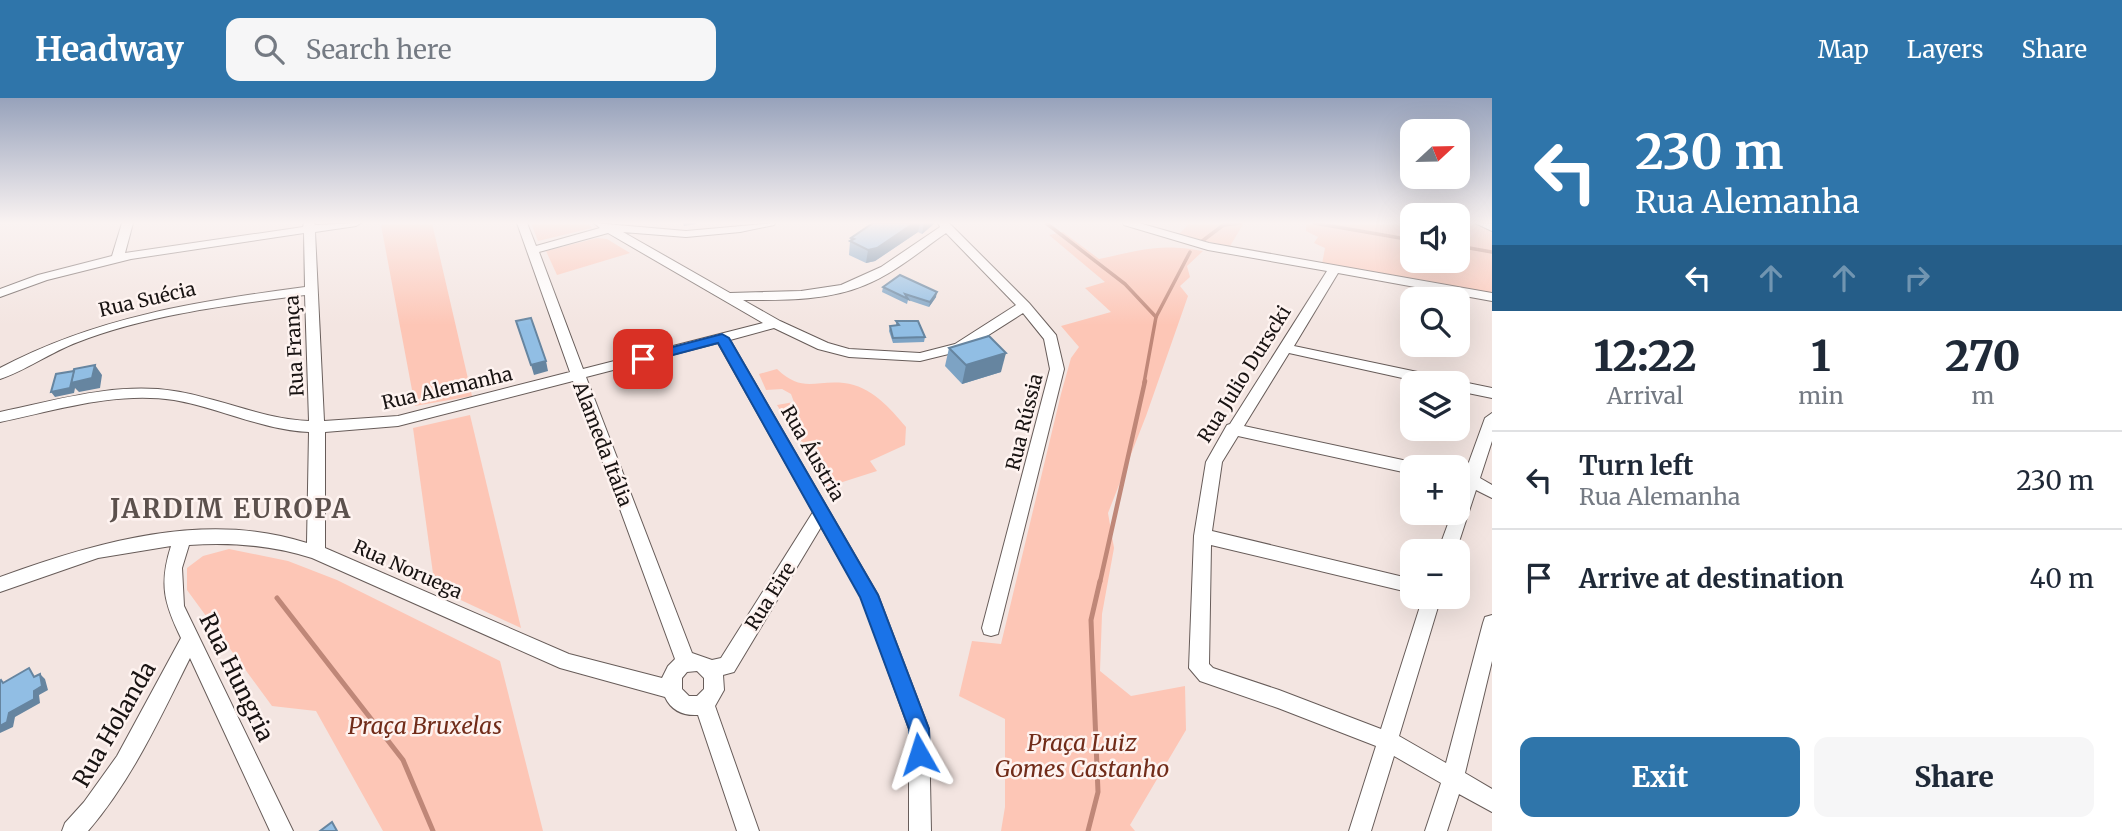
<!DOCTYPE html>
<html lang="en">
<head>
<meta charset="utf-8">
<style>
	body { margin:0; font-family:Merriweather,serif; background:#f6f6f7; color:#1f2937; height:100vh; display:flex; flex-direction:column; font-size:26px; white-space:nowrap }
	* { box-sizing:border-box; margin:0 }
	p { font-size:23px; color:#747a83 }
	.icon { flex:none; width:38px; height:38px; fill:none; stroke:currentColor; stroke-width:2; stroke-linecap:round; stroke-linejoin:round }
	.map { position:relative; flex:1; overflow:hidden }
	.panel { display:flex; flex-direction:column; background:#fff; width:630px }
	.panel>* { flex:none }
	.banner { background:#2f75aa; color:#fff; overflow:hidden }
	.needle { width:46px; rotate:68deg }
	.buttons { position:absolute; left:1400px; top:21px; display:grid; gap:14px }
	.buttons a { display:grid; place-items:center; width:70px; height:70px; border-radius:14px; background:#fff; box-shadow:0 7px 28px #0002; font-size:35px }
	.pin { position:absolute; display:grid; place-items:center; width:60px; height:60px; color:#fff; margin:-30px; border-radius:14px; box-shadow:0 4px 10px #0006 }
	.me { position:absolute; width:77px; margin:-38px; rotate:354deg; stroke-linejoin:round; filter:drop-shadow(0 0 5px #0008) }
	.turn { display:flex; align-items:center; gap:24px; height:147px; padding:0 28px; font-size:32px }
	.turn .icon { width:91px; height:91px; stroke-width:2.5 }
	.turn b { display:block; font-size:49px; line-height:60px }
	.lanes { display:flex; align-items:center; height:66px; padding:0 28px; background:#0003; justify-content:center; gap:35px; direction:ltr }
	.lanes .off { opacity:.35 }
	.eta { display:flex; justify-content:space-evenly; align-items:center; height:119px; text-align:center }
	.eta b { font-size:42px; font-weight:800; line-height:49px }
	.cta { display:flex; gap:14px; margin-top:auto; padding:14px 28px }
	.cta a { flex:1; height:80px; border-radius:14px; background:#2f75aa; color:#fff; font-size:28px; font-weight:800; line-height:80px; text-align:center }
	.cta a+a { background:#f6f6f7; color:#1f2937 }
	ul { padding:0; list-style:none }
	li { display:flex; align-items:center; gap:21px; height:98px; padding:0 28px; border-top:2px solid #e0e1e3 }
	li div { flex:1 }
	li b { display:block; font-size:26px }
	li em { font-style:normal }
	header { display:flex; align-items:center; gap:42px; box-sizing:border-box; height:98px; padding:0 35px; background:#2f75aa; color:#fff }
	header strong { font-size:33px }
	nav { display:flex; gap:38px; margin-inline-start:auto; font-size:24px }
	.search { width:490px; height:63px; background:#f6f6f7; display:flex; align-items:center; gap:18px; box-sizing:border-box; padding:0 24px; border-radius:14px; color:#747a83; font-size:26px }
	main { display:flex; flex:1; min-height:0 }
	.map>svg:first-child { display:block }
	.green { fill:#fdc6b6 }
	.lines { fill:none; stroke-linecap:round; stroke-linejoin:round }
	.stream-far2 { stroke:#bf8778; stroke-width:3.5 }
	.stream-far1 { stroke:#bf8778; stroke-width:4.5 }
	.stream { stroke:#bf8778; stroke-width:5 }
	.minor-casing { stroke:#675c59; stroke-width:2 }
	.minor { fill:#fff; fill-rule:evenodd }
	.wall { fill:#7da3c4 }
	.shaded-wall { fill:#6685a0 }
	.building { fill:#91bee4; stroke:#6685a0; stroke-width:2 }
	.route { fill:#1a73e8; stroke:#114b97; stroke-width:2 }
	.labels { text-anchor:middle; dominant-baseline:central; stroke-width:5; stroke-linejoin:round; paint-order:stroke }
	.street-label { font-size:19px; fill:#181312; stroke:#fef3f0 }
	.near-street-label { font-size:23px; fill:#181312; stroke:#fef3f0 }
	.near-park-label { font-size:23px; font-style:italic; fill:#712c19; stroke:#fef3f0 }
	.district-label { font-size:26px; font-weight:bold; letter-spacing:2px; fill:#5c514d; stroke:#fef3f0 }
</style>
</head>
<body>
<header>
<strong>Headway</strong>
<div class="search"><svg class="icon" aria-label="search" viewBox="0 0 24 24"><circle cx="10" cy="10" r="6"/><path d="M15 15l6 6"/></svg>Search here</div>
<nav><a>Map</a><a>Layers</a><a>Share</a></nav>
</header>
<main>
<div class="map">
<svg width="1492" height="733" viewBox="0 0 1492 733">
	<rect width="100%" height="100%" fill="#f3e5e1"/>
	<g class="green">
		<polygon points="397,125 432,125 472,298 415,308 381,127"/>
		<polygon points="531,125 587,125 592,130 538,143"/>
		<polygon points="1190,125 1244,125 1230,148 1177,138"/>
		<polygon points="1300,125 1412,125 1412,163 1458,163 1458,125 1492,125 1492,195 1322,166 1325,150 1314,145 1318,139 1306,133 1306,127"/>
		<path d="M1063 134 1099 161C1141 152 1159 145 1203 153L1187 168 1190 179 1180 188 1188 198 1146 318 1108 415 1114 450 1102 516 1100 573 1131 598 1185 588 1186 632 1130 727 1135 733H1001L1005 709V621L959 598 972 543 1001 546 1061 296 1071 260 1079 249 1061 228 1111 214 1085 190 1105 184 1049 137Z"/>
		<polygon points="597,140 607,141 630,155 557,177 546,153"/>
		<path d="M777 271C802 295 814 282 844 285 871 288 890 310 906 329L905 347 870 363 877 373 827 389 777 307 794 304 791 296 782 291 766 292 759 276Z"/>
		<polygon points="470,317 521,530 435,490 413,330"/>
		<polygon points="229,451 288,463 337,482 500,563 543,733 383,733 316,613 272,608 187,492 187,470 203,458"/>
	</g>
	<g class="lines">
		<g class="stream-far2">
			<polyline points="1046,125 1125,186 1156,219"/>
			<polyline points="1314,125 1412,142"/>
			<polyline points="1224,127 1241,125"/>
			<polyline points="1201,144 1226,125"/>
			<polyline points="1458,148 1492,154"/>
			<polyline points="1144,285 1156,219 1190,154"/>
		</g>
		<polyline class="stream-far1" points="1100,484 1145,283"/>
		<g class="stream">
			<polyline points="277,500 403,662 433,733"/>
			<polyline points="1088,733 1098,694 1091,522 1100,483"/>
		</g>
		<defs>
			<g id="minor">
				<path d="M122 125H133L125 155 303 129 304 125H314L315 127 361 125 356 128 315 134 324 323 398 318 570 274 517 125H527L536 148 600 130 594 125 686 133 775 125 774 127 740 134 686 139 623 134 730 195 801 193 841 187 881 169 940 129 938 125H949L1029 205 1056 237 1064 271 998 536 991 538 984 536 982 530 1050 271 1044 241 1023 215 965 252 920 263 849 259 818 251 774 230 730 242 878 497 929 631 931 733H909V631L861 499 821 429 734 574 723 577 724 592 715 608 759 733H737L698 617C683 618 671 612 665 599L560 570 312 460C271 447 232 444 189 447L182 470 184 508 293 733H270L190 560C160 620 132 682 88 733H62L65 725 84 704 117 658 181 540C164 505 159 486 171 448L98 460 0 494V479C96 444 206 412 307 445L309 334C262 332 220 310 174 302 116 293 57 312 0 324V314C57 302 116 284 174 293 220 300 262 321 309 323L305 197C229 207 151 216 78 244 53 253 23 274 0 281V270C96 219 199 203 305 189L304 135 131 161 47 182 0 199V191L38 177 112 158ZM608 135 763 225 583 271 539 154ZM946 135 1016 207 955 246 920 255 849 251 828 245 780 223 743 202C784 202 827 203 865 187 895 175 920 153 946 135ZM718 245 813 414 721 560 712 562 692 555 586 279ZM573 283 675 561 668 568 662 580 569 556 325 450V334L398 328ZM697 573 704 580V591L697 598H689L682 591V580L687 574Z"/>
				<polygon points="1123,125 1139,125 1209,145 1492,195 1492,203 1338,175 1294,248 1446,280 1453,285 1458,283 1492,290 1492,300 1458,293 1458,285 1425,285 1289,255 1244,328 1412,364 1419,369 1412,369 1412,376 1238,338 1222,364 1212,433 1412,481 1412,495 1211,447 1209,566 1213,570 1279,592 1381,631 1423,499 1441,499 1399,638 1446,665 1483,525 1485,519 1492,517 1492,563 1465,675 1492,691 1492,714 1459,696 1447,733 1425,733 1441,685 1394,658 1371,733 1349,733 1376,648 1278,610 1200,583 1189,570 1194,438 1206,364 1227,327 1230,326 1327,173 1208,152 1124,127"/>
				<polygon points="1475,125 1492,126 1492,133"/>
				<polygon points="1492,315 1492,343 1480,380 1492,387 1492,400 1476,392 1456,453 1438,453 1452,415 1458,415 1458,397 1462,386 1458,385 1458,373 1465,375 1485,320"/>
			</g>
		</defs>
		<use href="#minor" class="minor-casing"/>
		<use href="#minor" class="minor"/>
	</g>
	<g class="wall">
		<polygon points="873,125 935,125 922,136 918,134 875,163 866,165 849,157 850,143 851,140"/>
		<polygon points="883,189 936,199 929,209 908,202 907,206 882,194"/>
		<polygon points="896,223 925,239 924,244 893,245 889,233 890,228 896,228"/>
		<polygon points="949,250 1001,274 962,286 945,268"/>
	</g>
	<g class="shaded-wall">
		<polygon points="683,125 696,125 696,126 684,128"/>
		<polygon points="914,125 920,125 918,134 875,163 866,165 868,152"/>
		<polygon points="924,125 935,125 922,136"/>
		<polygon points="937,194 936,199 929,209 930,204"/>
		<polygon points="1006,255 1001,274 962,286 966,267"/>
		<polygon points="546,263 548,273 534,277 531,267"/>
		<polygon points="95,267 102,277 100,290 79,294 75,290 74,295 55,299 51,294 71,285"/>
		<polygon points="40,576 45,581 48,592 39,597 40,605 15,619 13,629 0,635 0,628 9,615 34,593"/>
	</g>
	<g class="building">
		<polygon points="873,125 914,125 877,150 868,152 850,143 854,141 851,140"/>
		<polygon points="900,177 937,194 930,204 905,196 908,201 883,189"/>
		<polygon points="531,220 546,263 531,267 516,223"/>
		<polygon points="896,223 918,223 925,239 893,240 890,228 899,227"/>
		<polygon points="989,238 1006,255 966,267 949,250"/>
		<polygon points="95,267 92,280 71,285 74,271"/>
		<polygon points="74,273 70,290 51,294 56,276"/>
		<polygon points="29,570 34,579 40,576 42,588 34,593 34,601 9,615 7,624 0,628 0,583 1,582 3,585"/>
		<polygon points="332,724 337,733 320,733"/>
	</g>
	<linearGradient id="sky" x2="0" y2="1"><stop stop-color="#97a2bb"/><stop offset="0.55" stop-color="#faf3f2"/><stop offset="1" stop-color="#faf3f2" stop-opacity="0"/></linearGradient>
	<rect width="1492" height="227" fill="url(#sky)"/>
	<polygon class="route" points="722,236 729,240 878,497 929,631 930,656 927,664 919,667 912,664 909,656 909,631 860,499 718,245 643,265 636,261 638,258"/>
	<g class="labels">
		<g class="street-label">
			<text transform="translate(147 201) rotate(-13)">Rua Suécia</text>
			<text transform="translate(294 248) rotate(-93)">Rua França</text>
			<text transform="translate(1244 276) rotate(-58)">Rua Julio Durscki</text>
			<text transform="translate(447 290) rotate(-13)">Rua Alemanha</text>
			<text transform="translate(1024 324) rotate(-76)">Rua Rússia</text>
			<text transform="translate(603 346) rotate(69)">Alameda Itália</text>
			<text transform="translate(813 355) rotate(60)">Rua Áustria</text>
			<text transform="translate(408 471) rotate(24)">Rua Noruega</text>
			<text transform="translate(770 498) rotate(-58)">Rua Eire</text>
		</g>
		<g class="near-street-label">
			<text transform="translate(237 579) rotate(64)">Rua Hungria</text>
			<text transform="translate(114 626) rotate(-60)">Rua Holanda</text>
		</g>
		<g class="near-park-label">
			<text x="425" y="627">Praça Bruxelas</text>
			<text x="1082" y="644">Praça Luiz<tspan x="1082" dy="26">Gomes Castanho</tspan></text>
		</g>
		<g class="district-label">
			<text x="231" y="410">JARDIM EUROPA</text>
		</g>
	</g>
</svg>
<div class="buttons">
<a><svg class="needle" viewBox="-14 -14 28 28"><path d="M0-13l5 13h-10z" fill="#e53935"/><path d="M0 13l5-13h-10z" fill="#747a83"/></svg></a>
<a><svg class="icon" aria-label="sound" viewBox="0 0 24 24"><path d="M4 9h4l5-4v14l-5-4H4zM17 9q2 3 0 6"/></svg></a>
<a><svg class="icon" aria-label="search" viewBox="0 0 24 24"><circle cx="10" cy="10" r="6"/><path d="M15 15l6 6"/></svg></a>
<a><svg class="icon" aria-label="layers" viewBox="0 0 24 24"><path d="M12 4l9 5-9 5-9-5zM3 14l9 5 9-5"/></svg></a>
<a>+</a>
<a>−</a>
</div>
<div class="pin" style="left:643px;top:261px;background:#d93025"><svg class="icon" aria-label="arrive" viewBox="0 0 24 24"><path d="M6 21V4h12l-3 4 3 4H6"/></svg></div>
<svg class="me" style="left:919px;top:656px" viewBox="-20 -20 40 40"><path d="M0-17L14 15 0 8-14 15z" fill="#1a73e8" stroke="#fff" stroke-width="4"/></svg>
</div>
<section class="panel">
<div class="banner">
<div class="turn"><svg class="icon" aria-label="left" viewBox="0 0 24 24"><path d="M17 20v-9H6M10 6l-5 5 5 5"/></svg><div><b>230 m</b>Rua Alemanha</div></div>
<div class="lanes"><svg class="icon" aria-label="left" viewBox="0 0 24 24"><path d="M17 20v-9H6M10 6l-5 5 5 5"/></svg><svg class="icon off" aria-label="ahead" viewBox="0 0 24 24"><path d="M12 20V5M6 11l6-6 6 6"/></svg><svg class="icon off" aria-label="ahead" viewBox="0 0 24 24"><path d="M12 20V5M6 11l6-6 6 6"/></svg><svg class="icon off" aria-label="right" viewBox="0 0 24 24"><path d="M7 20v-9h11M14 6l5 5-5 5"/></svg></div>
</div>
<div class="eta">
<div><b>12:22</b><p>Arrival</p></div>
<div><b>1</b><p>min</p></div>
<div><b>270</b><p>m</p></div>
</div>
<ul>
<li><svg class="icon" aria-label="left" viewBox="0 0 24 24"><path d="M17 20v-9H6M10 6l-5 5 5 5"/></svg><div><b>Turn left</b><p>Rua Alemanha</p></div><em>230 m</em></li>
<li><svg class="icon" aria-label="arrive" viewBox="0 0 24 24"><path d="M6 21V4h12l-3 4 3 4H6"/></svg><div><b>Arrive at destination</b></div><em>40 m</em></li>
</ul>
<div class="cta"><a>Exit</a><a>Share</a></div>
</section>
</main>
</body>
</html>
